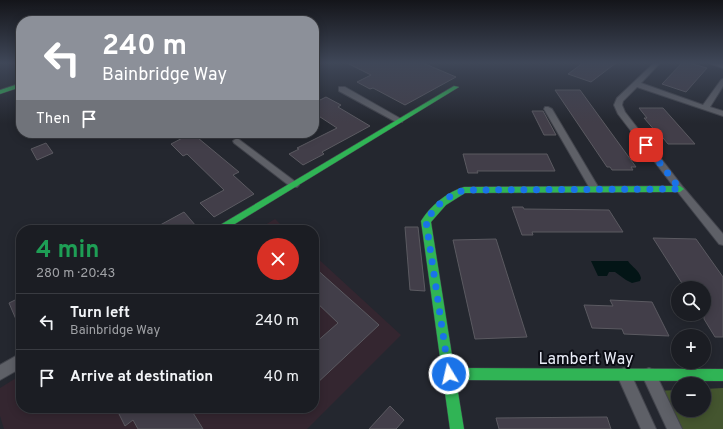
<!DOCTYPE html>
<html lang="en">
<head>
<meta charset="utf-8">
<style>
	body { margin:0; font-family:Overpass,sans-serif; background:#282a30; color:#f1f3f6; height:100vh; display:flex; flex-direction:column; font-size:15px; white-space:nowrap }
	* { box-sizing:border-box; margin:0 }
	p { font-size:13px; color:#a0a2a6 }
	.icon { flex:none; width:22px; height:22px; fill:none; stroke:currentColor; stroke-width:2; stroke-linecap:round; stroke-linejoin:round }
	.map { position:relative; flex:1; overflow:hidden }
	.side { position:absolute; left:16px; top:225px; width:303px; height:188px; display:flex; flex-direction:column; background:#1b1d23; border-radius:16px; box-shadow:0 2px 10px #0003,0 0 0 1px #393b41 }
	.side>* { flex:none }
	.guide { position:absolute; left:16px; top:16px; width:303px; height:122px; border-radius:16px; box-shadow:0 2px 10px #0003,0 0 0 1px #393b41; background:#8c9099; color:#fff; overflow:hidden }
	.controls { position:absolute; left:671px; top:281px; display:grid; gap:8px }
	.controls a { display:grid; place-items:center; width:40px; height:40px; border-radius:50%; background:#1b1d23; box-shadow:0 2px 10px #0003,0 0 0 1px #393b41; font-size:20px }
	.pin { position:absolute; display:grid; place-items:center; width:34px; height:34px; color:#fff; margin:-17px; border-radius:8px; box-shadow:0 2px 6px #0006 }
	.me { position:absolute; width:44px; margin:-22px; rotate:351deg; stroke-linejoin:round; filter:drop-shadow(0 0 3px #0008) }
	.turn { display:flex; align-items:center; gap:14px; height:84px; padding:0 20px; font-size:18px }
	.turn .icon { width:52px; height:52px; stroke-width:2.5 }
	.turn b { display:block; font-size:28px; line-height:34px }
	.then { display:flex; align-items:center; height:38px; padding:0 20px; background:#0003; gap:8px; font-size:15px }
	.round { display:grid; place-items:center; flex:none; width:42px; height:42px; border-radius:21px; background:#282a30 }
	.headline { display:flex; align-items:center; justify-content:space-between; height:68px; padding:0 20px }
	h1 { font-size:24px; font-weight:700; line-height:30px; color:#1e9e55 }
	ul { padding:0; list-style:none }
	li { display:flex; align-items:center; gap:12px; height:56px; padding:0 20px; border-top:1px solid #393b41 }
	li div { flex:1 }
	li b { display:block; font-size:15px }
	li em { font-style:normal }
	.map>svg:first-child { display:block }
	.commercial { fill:#342630 }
	.forest { fill:#44552f }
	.water { fill:#031516 }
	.building { fill:#423e49; stroke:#5b5a61 }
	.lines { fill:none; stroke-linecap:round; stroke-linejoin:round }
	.street-casing { stroke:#42444c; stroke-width:2 }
	.fast-casing { stroke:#42444c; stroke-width:1 }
	.street { fill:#5e6067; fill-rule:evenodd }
	.fast { fill:#30b455; fill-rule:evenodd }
	.route { stroke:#1a73e8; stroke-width:7; stroke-dasharray:0 12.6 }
	.labels { text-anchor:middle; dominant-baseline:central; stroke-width:4; stroke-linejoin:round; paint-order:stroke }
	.near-street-label { font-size:16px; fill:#eaedf8; stroke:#0c0d15 }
</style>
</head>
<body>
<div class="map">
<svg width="723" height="429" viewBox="0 0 723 429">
	<rect width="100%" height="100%" fill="#24272f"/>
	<g class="commercial">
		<polygon points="275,219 286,230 257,230"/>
		<polygon points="314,255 401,335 307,429 4,429 0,416 0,388 21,375 21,408 314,408"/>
	</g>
	<polygon class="forest" points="723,388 723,429 672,429 654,391 678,390 678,410 704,410 704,389"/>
	<path class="water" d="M591 261H628C632 267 639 270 641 278L640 281 632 283 626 280 615 272H609L607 276H598Z"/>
	<g class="building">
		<polygon points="347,63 423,63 456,77 405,105 373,88 370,89 357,82 371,75"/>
		<polygon points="583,63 616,63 591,82 568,74"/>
		<polygon points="682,63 689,63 707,68 686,92 662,84"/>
		<polygon points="555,90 580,90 636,167 631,167 633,170 612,170 610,167 607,167"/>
		<polygon points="326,97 341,105 338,107 370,126 322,152 324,154 303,165 289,154 299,149 297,148 337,128 314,113 314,103"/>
		<polygon points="639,108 663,108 695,144 668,144 659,133 657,133 644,118 647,118"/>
		<polygon points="532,111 543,111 556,135 544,135"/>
		<polygon points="192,133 239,172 233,175 254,194 214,217 200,203 224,190 187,154 183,156 171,144"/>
		<polygon points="46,143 53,153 37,160 31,149"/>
		<polygon points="463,154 547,154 555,171 477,171 478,173 468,173"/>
		<polygon points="512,207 523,207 524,209 609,210 623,232 532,232 533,235 522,235"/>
		<polygon points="184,212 196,226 188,230 151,230"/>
		<polygon points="405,227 418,227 425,291 410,290"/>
		<polygon points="653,238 696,239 723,277 723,337 715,337 704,319 704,288 685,288"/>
		<polygon points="496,239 527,337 475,339 453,240"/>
		<polygon points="314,267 379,325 314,386 314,344 338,323 314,300"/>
		<polygon points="21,297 21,331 9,303"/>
		<polygon points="610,300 652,302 669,336 624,334 622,329 592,328 584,305 613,306"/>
		<polygon points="390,406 404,420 396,429 369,429"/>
		<polygon points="116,408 190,408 203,429 138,429 133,420 125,426"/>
		<polygon points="607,417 611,429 499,429 496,418"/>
	</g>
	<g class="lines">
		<defs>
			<g id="street">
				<polygon points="654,63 660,63 641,83 703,105 721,80 723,79 723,86 710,107 723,111 723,116 637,87 623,101 622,105 625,112 683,187 723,234 723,245 719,244 677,191 618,114 614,105 617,98"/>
				<polygon points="710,63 723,64 723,68 711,64"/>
				<polygon points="339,87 345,87 403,120 402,122 396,122 339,91"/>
				<polygon points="545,107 548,107 552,109 600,190 598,192 592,192 544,109"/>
				<polygon points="237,138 297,183 299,185 297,187 291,187 234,143 233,141"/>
				<polygon points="21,353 21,368 0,380 0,365"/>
				<polygon points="624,368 629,370 656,429 641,429 617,375 619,370"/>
				<polygon points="649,368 654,370 682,429 667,429 642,375 644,370"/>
			</g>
			<g id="fast">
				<polygon points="21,83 21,87 0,94 0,90"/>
				<polygon points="454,86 459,87 225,230 213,230 215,228"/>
				<path d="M680 186 684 189 680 192 465 193 446 205 431 222 454 368 723 369V381L456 380 464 429H450L421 221C430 206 447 192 464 187Z"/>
			</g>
		</defs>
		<use href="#street" class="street-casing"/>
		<use href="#fast" class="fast-casing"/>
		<use href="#street" class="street"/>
		<use href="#fast" class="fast"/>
	</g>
	<linearGradient id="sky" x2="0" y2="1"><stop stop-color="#14151a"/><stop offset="0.51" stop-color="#3f4758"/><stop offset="1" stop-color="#3f4758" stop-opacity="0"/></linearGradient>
	<rect width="723" height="123" fill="url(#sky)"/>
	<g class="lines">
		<path class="route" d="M449 374 426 221C438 203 445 198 464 190L680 189 646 145"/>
	</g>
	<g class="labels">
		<g class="near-street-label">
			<text x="586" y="360">Lambert Way</text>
		</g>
	</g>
</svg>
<div class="controls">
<a><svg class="icon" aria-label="search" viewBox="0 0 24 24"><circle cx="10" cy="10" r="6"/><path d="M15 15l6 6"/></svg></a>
<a>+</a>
<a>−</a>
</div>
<div class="pin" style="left:646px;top:145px;background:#d93025"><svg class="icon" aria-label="arrive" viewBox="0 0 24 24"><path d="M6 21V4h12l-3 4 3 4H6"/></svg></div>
<svg class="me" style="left:449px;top:374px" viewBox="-20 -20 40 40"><circle r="17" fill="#1a73e8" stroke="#fff" stroke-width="3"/><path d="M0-11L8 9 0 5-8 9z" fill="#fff"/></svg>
<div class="guide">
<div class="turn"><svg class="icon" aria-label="left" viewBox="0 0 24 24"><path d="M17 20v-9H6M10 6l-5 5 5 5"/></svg><div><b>240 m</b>Bainbridge Way</div></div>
<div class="then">Then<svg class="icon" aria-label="arrive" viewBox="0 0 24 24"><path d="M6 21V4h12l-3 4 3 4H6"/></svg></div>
</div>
<section class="side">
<div class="headline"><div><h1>4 min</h1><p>280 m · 20:43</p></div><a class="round" style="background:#d93025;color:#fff"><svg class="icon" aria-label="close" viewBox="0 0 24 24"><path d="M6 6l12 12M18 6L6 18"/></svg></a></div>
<ul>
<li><svg class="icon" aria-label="left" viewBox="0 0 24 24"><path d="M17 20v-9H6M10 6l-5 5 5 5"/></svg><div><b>Turn left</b><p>Bainbridge Way</p></div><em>240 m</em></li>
<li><svg class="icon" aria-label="arrive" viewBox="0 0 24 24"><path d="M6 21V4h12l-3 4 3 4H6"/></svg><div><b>Arrive at destination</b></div><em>40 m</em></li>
</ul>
</section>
</div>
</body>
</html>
